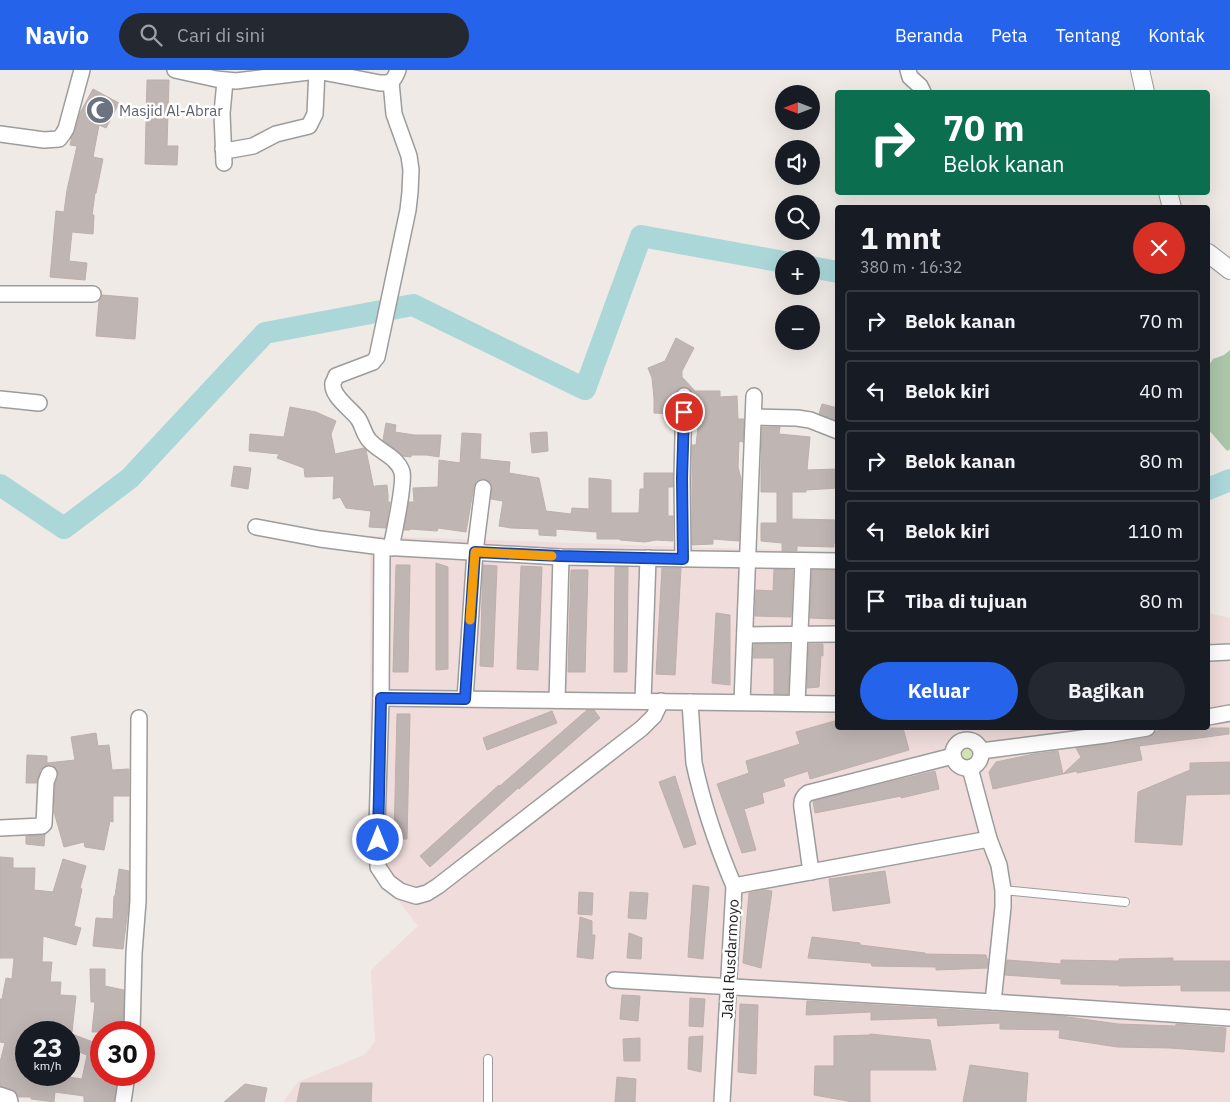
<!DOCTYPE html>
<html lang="id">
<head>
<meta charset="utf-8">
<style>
	body { margin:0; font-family:"IBM Plex Sans",sans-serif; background:#242831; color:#f1f3f6; height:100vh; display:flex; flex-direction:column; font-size:19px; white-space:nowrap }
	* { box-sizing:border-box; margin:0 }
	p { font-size:16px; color:#9ea1a6 }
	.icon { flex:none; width:28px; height:28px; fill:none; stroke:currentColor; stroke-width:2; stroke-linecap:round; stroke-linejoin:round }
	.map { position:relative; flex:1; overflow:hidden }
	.drawer { position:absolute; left:835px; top:135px; width:375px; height:525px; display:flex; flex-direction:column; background:#171b24; border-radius:5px; box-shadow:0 5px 20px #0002 }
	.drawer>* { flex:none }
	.guide { position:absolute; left:835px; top:20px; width:375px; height:105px; border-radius:5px; box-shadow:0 5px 20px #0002; background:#0b6e4f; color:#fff; overflow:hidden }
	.needle { width:32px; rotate:270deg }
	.tools { position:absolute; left:775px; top:15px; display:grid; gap:10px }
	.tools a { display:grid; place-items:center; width:45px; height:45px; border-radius:50%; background:#171b24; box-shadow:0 5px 20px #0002; font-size:25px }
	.speed { position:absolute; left:15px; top:951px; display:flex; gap:10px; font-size:25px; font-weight:700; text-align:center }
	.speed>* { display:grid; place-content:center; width:65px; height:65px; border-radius:50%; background:#171b24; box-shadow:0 5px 20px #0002; line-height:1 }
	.speed small { font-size:12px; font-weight:400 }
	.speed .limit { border:8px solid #d22; background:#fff; color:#111 }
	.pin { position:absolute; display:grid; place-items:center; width:42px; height:42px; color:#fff; margin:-21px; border:2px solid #fff; border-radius:50%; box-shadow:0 1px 5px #0007 }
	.me { position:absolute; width:55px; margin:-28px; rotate:0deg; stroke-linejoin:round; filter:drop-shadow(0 0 4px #0008) }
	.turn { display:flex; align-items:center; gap:18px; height:105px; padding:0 25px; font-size:22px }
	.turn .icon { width:65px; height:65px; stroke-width:2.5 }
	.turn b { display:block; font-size:35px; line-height:42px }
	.round { display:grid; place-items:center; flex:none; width:52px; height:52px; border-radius:26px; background:#242831 }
	.head { display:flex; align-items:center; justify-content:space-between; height:85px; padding:0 25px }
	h1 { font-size:30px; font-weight:800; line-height:38px }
	.cta { display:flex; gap:10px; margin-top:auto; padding:10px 25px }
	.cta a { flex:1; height:58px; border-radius:30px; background:#2563eb; color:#fff; font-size:20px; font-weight:800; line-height:58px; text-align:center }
	.cta a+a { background:#242831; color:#f1f3f6 }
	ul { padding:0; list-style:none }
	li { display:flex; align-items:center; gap:15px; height:62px; margin:0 10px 8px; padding:0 15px; border:2px solid #363941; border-radius:5px }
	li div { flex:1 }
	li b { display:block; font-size:19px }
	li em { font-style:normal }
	header { display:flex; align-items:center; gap:30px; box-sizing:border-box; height:70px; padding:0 25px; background:#2563eb; color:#fff }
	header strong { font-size:24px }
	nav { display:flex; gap:28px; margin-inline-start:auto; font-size:18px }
	.search { width:350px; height:45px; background:#242831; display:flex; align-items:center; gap:12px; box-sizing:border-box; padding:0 18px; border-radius:28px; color:#9ea1a6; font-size:19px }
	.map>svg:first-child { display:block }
	.military { fill:#efdcdb }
	.grass { fill:#d4e4b1 }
	.cemetery { fill:#abc5a9 }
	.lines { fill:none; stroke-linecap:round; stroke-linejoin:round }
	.river { stroke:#abd7d8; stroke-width:22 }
	.building { fill:#bfb5b3; stroke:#bfafaa }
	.service-casing { stroke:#9c9c9c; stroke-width:10 }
	.minor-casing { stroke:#9c9c9c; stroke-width:18 }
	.tertiary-casing { stroke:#9c9c9c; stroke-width:20 }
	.service { stroke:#fff; stroke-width:8 }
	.minor { stroke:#fff; stroke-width:15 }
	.tertiary { stroke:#fff; stroke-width:18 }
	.route-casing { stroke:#184099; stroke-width:12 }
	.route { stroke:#2563eb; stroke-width:9 }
	.slow { stroke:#f59e0b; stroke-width:9 }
	.labels { text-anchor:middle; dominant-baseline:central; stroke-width:5; stroke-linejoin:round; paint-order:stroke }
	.worship-label { font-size:15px; fill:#5b616d; stroke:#fff; text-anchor:start }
	.street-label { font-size:15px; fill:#1f1f1f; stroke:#fff }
</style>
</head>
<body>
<header>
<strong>Navio</strong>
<div class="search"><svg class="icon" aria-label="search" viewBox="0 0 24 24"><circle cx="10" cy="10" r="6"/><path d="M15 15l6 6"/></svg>Cari di sini</div>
<nav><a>Beranda</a><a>Peta</a><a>Tentang</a><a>Kontak</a></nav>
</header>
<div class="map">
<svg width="1230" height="1032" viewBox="0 0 1230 1032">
	<rect width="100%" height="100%" fill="#efeae6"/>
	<polygon class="military" points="370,466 837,482 838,658 1208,658 1208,543 1230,548 1230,1032 283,1032 298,1012 364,985 375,972 371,900 418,856 370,795"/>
	<circle class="grass" cx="967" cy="683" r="10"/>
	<polygon class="cemetery" points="1230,280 1230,379 1227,381 1208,359 1208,297 1213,289 1224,285"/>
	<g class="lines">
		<g class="river">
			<polyline points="811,197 838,202"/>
			<polyline points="0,415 64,458 130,408 265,263 413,235 585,319 641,166 784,192"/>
			<polyline points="1208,419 1230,410"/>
		</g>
	</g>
	<g class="building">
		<polygon points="147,10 169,10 167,76 178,76 177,95 145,94"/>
		<polygon points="93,19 119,33 106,58 99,55 93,87 103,89 96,123 95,123 92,145 94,145 93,164 72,162 69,191 87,193 85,210 50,207 56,141 64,142 67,120 77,76 70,75 72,67 75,61 80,43"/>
		<polygon points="102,225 138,228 135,269 96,266 99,231"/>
		<polygon points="676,268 694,278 682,301 682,307 695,321 720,321 720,327 737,326 738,349 744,349 743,372 739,371 738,397 741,409 739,471 713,469 713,474 692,475 692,375 696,375 701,331 693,331 692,322 689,318 685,317 680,318 676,321 675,325 674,344 654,343 654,328 652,308 648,298 665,291"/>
		<polygon points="822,334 838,338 838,351 819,344"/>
		<polygon points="290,337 316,342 336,351 331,364 335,384 364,378 366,380 374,419 375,416 387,415 388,425 388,432 390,432 386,458 369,457 371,441 346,438 340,427 333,429 334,406 305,407 304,398 277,388 279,384 249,381 250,364 284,367"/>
		<polygon points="386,353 396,355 395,362 414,365 441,365 439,387 427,385 411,385 411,387 403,386 383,370"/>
		<polygon points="762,357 780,357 779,364 810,367 807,400 838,399 838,418 806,420 806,422 792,422 792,449 838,450 838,473 834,473 834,477 797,476 797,481 782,481 782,473 761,471 761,453 777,453 777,422 761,422 761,397"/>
		<polygon points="547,362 548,381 532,383 530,363"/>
		<polygon points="462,363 481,364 480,389 510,392 509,403 539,408 546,441 571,444 572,438 589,439 589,408 611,410 611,443 639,443 640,419 644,419 644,403 673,403 673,417 668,417 668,446 673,446 673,471 656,470 645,472 620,470 620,469 597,469 597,462 556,459 556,466 539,465 539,459 511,458 499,456 503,431 491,429 492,415 488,410 484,409 480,409 476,412 474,416 466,462 438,458 437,461 410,459 410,460 404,460 409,432 414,432 413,418 438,417 439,390 460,393"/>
		<polygon points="234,396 251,398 248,419 231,416"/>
		<polygon points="436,493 448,497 448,599 436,600"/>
		<polygon points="396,495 410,495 408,602 393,602"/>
		<polygon points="483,495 497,496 493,597 480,596"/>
		<polygon points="521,496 542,497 538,600 517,599"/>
		<polygon points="615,497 628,497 627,602 614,602"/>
		<polygon points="662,498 681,498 675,605 656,604"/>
		<polygon points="774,499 793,500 791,547 755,546 756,520 773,521"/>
		<polygon points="571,500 588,500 585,602 568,602"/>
		<polygon points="812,500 838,500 838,520 836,520 835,549 810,548"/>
		<polygon points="716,543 730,545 730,615 712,613"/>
		<polygon points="754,574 790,574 788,624 774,624 774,588 753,588"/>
		<polygon points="809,574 823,574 823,586 821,585 819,617 807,618"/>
		<polygon points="587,640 594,640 600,648 519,719 518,718 430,797 420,786 499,715 500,716"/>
		<polygon points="552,641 557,653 487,680 483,668"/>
		<polygon points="397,644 410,644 407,769 394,769"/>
		<polygon points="838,650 838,658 903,658 909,680 810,709 808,701 783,709 785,716 762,723 764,733 744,739 756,780 742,783 717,714 749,703 746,691 800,674 796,662"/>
		<polygon points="1179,658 1229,658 1229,664 1139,676 1142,690 1077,703 1077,701 993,719 989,702 996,692 1034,684 1058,681 1063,704 1081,687 1076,678 1149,667 1153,665 1156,661"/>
		<polygon points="96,663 98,676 109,675 112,700 129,699 129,726 113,726 113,752 110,751 104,780 85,777 84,772 64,777 54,742 55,714 58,707 58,702 56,698 53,695 47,695 43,697 40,700 37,713 26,713 27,685 47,686 47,693 75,690 71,667"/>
		<polygon points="1230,692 1230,724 1186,725 1182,775 1135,772 1138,722 1190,700 1190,693"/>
		<polygon points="935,701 939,719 901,728 901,726 815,743 813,731"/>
		<polygon points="675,706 696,774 684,778 659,712"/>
		<polygon points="45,764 44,776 26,774 26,766"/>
		<polygon points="0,787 13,788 13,798 35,798 34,820 53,822 63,789 86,796 80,818 82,819 74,856 81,858 76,875 43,866 42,892 52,892 50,912 61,912 60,925 76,926 72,962 26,962 26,1005 55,1005 82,1009 87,985 69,978 69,963 101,975 101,994 99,1004 117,1006 114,1032 84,1032 84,1026 55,1022 54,1032 31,1029 31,1027 18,1027 16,1022 12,1019 0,1016 0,992 5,973 0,972 0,929 2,929 6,908 12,909 14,888 0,888"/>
		<polygon points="119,799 129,801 129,831 123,879 93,876 96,848 113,849 114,826 115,826"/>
		<polygon points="885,801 890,833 833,841 829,809"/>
		<polygon points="693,815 709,817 703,889 688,887"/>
		<polygon points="765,820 772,821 761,898 743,893 749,823"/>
		<polygon points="579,822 593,823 592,845 578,844"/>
		<polygon points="630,822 648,823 646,849 628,848"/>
		<polygon points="580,847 592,851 592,865 595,865 593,889 577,887"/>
		<polygon points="629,863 642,868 641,889 627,888"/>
		<polygon points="812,867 860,873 860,875 925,883 925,884 986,885 987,889 988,889 987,898 936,900 936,897 872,896 871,893 808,888"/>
		<polygon points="1173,888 1173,891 1230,891 1230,921 1181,921 1181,915 1119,916 1119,915 1061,914 1061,909 1005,905 1007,890 1061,894 1061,890 1119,891 1119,889"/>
		<polygon points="90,899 105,899 105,916 124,920 123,962 92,962 95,932 91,932"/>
		<polygon points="622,925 640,926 638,951 620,949"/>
		<polygon points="690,928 705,929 703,957 689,956"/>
		<polygon points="807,931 1061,946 1118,954 1176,956 1176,954 1226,958 1224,982 1170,978 1117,977 1059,968 1060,960 1000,959 1000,953 938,956 937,948 871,950 871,942 806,945"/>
		<polygon points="740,934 758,935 756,1004 738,1002"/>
		<polygon points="870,964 930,970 936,1000 870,1000 870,1032 853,1032 814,1025 815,996 834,996 834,966 870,965"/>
		<polygon points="703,966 701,1002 688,999 689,967"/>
		<polygon points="640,968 640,991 624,991 623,969"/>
		<polygon points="970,995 1028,1003 1026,1032 963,1032"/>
		<polygon points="617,1007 636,1009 635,1032 615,1032"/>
		<polygon points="301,1013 372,1013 371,1032 297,1032"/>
		<polygon points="245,1014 267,1018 264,1032 224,1032"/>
	</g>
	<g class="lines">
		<defs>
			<g id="service">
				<polyline points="1003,820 1125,832"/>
				<polyline points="488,1032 488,989"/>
			</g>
			<g id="minor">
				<path d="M175 0 216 9 236 11 317 1 380 13C392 13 394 11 398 0"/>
				<polyline points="908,0 910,7 920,16 923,22"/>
				<path d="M391 12 394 44 409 86 411 100 410 122 408 140 377 287 373 292 336 306C335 309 334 311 333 313 331 327 353 340 359 350 363 357 364 364 369 370 379 382 397 386 402 402 405 414 394 463 391 478"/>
				<polyline points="0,64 44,70 59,69 63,64 66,59 82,0"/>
				<polyline points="223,79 231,80 253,76 276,64 309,56 315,44 317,0"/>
				<polyline points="224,93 222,43 225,11"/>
				<polyline points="0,224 93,224"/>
				<polyline points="0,329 39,333"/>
				<polyline points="754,347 797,348 810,350 838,361"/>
				<polyline points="256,457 320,469 382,477 561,487 838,491"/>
				<polyline points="382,477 381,628 377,756 378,797 388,812 400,821 416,826 427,823 438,816 642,658 654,646 661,631"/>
				<polyline points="683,489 682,408 684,326"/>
				<polyline points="745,565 838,564"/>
				<polyline points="1208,583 1230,582"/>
				<polyline points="381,628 838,634"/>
				<polyline points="465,629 475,482 483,418"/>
				<polyline points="557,630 561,487"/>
				<polyline points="643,631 648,488"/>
				<path d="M690 632 694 693C703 735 717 776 734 816L722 1032"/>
				<polyline points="742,632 754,326"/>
				<polyline points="797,633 803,491"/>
				<polyline points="1208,647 1230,643"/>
				<circle cx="967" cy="684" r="14"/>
				<polyline points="981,681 1106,665 1147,658"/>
				<polyline points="970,698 989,769 999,795 1003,820 1003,837 993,932"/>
				<polyline points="0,758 42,756 44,754 46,712 49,704"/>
				<path d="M811 802 802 738C801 731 802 727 808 723L953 686"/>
				<polyline points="734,816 989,769"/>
				<polyline points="614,910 993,932 1230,948"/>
				<polyline points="132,962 134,883 138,831 139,648"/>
				<polyline points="0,1025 9,1028 10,1032"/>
				<polyline points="123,1032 127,1005"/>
			</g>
			<g id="tertiary">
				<polyline points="1140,0 1145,22"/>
				<polyline points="1168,122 1172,138"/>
				<polyline points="1208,183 1230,200"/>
			</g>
		</defs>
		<use href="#service" class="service-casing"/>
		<use href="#minor" class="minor-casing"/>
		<use href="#tertiary" class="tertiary-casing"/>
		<use href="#service" class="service"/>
		<use href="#minor" class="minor"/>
		<use href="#tertiary" class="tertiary"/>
	</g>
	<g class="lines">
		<defs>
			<polyline id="route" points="378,770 381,628 465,629 475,482 560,486 683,489 682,408 684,342"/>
		</defs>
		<use href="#route" class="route-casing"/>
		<use href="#route" class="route"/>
		<polyline class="slow" points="470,550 475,482 552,486"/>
	</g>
	<defs>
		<symbol id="mosque-disc" viewBox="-11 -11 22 22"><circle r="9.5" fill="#6b7280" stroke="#fff"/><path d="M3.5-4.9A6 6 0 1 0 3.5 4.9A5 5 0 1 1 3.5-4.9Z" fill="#fff"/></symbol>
	</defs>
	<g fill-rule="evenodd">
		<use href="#mosque-disc" x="84" y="24" width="32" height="32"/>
	</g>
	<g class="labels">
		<g class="worship-label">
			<text x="119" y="40">Masjid Al-Abrar</text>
		</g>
		<g class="street-label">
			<text transform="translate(730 889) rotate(-87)">Jalal Rusdarmoyo</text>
		</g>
	</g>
</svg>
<div class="tools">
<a><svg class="needle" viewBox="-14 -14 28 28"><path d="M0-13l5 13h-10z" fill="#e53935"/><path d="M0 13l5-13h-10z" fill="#9ea1a6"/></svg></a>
<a><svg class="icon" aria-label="sound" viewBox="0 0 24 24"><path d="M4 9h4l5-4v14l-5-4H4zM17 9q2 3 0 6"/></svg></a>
<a><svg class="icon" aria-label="search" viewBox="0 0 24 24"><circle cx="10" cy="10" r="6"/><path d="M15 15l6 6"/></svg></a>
<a>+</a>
<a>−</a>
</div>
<div class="speed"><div>23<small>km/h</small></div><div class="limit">30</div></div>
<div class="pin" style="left:684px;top:342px;background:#d93025"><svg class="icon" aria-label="arrive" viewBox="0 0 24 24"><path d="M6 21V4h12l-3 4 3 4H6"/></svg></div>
<svg class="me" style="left:378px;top:770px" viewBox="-20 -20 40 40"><circle r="17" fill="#2563eb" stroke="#fff" stroke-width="3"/><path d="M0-11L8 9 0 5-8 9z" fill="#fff"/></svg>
<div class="guide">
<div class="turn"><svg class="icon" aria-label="right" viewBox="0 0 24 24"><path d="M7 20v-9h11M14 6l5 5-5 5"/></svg><div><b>70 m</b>Belok kanan</div></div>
</div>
<section class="drawer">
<div class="head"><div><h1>1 mnt</h1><p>380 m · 16:32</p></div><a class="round" style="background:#d93025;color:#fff"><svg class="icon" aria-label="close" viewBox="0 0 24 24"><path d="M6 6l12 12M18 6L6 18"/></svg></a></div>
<ul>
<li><svg class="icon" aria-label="right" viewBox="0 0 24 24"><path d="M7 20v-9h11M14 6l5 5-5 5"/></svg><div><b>Belok kanan</b></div><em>70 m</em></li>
<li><svg class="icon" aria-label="left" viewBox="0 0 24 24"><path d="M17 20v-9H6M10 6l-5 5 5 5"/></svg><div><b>Belok kiri</b></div><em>40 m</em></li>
<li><svg class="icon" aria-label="right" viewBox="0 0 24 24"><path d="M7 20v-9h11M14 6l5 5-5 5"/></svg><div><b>Belok kanan</b></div><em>80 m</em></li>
<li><svg class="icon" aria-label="left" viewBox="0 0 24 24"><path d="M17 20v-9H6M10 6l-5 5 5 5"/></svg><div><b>Belok kiri</b></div><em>110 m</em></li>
<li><svg class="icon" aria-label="arrive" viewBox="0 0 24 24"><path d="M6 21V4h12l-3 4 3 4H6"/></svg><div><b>Tiba di tujuan</b></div><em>80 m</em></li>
</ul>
<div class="cta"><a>Keluar</a><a>Bagikan</a></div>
</section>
</div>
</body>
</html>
